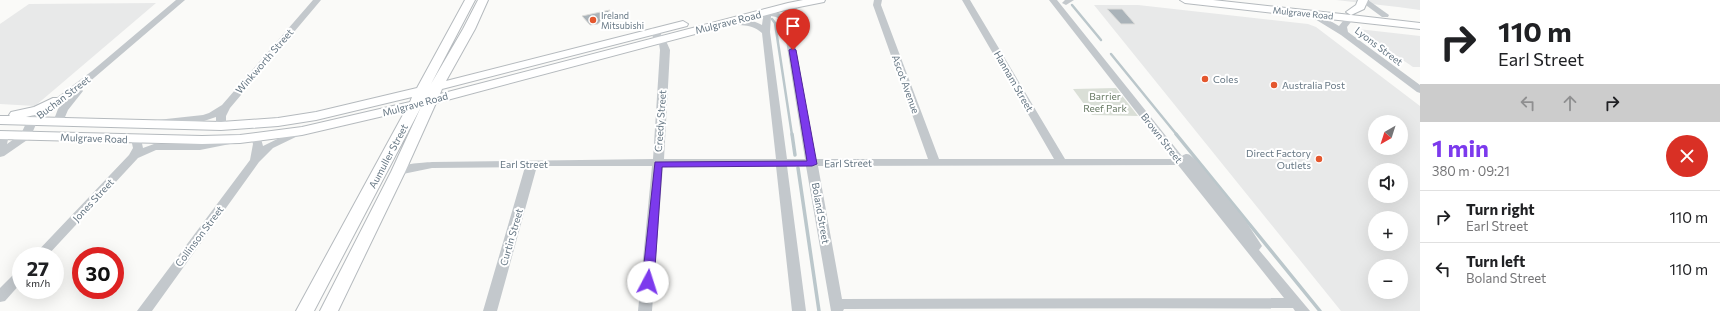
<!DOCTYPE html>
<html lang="en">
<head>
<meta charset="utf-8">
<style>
	body { margin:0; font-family:Commissioner,sans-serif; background:#f6f6f6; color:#202124; height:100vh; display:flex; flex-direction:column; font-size:15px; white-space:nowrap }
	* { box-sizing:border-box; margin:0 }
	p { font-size:13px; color:#757577 }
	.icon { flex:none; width:22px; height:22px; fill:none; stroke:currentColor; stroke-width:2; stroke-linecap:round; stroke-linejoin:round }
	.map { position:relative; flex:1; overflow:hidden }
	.drawer { display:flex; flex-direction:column; background:#fff; width:300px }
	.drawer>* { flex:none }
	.top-card { background:#fff; color:#202124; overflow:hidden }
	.needle { width:26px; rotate:219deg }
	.controls { position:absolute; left:1368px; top:115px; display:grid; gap:8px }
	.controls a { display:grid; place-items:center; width:40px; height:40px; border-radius:50%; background:#fff; box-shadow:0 4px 16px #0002; font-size:20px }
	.speed { position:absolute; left:12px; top:247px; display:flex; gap:8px; font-size:20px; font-weight:700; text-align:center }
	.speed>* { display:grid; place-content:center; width:52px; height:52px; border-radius:50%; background:#fff; box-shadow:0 4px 16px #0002; line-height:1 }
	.speed small { font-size:10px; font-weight:400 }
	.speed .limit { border:6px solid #d22; background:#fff; color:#111 }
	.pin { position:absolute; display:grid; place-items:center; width:34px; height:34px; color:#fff; margin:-41px -17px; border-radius:50% 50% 50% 0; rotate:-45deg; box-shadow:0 0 4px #0007 }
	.pin .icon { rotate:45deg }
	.me { position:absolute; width:44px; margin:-22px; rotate:5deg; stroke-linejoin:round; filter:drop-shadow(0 0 3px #0008) }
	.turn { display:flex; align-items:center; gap:14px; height:84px; padding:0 12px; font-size:18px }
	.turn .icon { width:52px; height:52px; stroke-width:2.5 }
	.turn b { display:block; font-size:28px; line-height:34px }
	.lanes { display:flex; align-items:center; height:38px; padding:0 12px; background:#0003; justify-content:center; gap:20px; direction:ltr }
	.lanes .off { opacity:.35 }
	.round { display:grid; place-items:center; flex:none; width:42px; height:42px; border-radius:21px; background:#f6f6f6 }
	.head { display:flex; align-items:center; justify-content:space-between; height:68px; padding:0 12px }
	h1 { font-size:24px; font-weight:700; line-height:30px; color:#7c3aed }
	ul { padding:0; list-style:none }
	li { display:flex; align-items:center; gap:12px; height:52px; padding:0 12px; border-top:1px solid #e0e0e0 }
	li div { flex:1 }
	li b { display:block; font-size:15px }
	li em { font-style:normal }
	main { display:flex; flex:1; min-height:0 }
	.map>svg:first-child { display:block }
	.built { fill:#e8e9e9; fill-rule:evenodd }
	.green { fill:#dadfd7 }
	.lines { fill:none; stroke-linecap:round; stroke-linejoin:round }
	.stream-far1 { stroke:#bbc7cb; stroke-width:2.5 }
	.stream { stroke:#bbc7cb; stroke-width:3.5 }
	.building { fill:#aab3b9; stroke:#dcdcda }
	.major-casing { stroke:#b5babe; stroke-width:2 }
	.minor { fill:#c3c8cc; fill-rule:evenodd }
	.major { fill:#fff; fill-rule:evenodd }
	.route { fill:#7c3aed; stroke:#51269a }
	.poi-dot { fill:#e4572e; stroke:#fff; stroke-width:1.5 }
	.labels { text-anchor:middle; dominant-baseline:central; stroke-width:4; stroke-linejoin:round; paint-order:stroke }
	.far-street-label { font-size:9px; fill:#657683; stroke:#fff }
	.far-poi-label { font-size:9px; fill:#657683; stroke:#fff; text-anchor:start }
	.street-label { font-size:10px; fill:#657683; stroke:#fff }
	.poi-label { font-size:10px; fill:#657683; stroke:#fff; text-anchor:start }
	.park-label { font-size:10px; fill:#687a64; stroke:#fff }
</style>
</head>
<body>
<main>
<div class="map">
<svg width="1420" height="311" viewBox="0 0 1420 311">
	<rect width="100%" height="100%" fill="#fafaf8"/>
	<g class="built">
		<polygon points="1336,0 1420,0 1420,10 1398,7"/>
		<polygon points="156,3 35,106 0,104 0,24 29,4"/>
		<path d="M1094 5H1138L1308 24 1316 27 1420 106V311H1341ZM1375 122H1401V148H1375ZM1375 170H1401V196H1375ZM1375 218H1401V244H1375ZM1375 266H1401V292H1375Z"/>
		<polygon points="1358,29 1420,36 1420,67 1413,67"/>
	</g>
	<polygon class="green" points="1116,88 1138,116 1092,115 1073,89"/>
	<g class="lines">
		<g class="stream-far1">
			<polyline points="1072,5 1101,40"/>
			<polyline points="772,19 775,23 792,135"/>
			<polyline points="1111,54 1177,135"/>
		</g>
		<g class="stream">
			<polyline points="792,134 795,155"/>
			<polyline points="1176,134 1320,311"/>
			<polyline points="798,168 819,311"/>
		</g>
	</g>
	<g class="building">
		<polygon points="1107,9 1122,9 1135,24 1121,24"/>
		<polygon points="610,10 598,24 590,25 582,16"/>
	</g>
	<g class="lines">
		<defs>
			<g id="major">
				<polygon points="465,0 475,0 431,84 463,29 478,0 488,0 475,29 446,81 683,21 688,24 687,26 442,89 440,94 788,3 803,0 825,0 824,2 789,9 436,103 405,172 338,311 320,311 391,172 421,107 314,311 296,311 405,111 302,135 240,143 202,144 0,139 0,131 202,136 240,135 302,127 410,102 412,97 316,120 278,126 221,130 0,124 0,116 10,116 9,115 11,112 34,107 53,98 61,98 63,101 61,104 43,113 26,117 221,122 278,118 316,112 417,88"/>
				<polygon points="1180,0 1213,0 1351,15 1346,12 1356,5 1358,0 1368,0 1364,9 1351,15 1420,23 1420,29 1185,3"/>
			</g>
		</defs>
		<use href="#major" class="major-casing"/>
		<g class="minor">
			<polygon points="176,0 185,0 81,89 83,91 68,110 62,124 58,125 53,122 58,109 64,101 37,122 30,138 4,156 0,157 0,133 4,132 9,135 7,144 21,134 28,119 92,71"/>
			<polygon points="313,0 321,0 230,108 226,116 226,126 225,128 217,128 216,126 216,117 204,121 157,126 153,125 152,123 157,120 203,115 209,113 222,105"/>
			<path d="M874 0H882L881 5 939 159H1054L962 0H970L1065 159H1173L1049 0H1057L1182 156C1189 151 1191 157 1196 160L1245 220 1262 246 1259 250 1310 311H1295L1293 308 844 309 843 311H831L806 166H787L806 311H792L776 166H663L652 311H638L652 166H537L497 311H483L525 167 432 168 398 175 394 174 392 172C400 163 421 163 432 162L653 159 660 50 659 44 648 31 652 28C661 31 667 42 670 50L664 159H776L762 33C749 21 734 28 726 21 733 14 753 20 762 25L764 10 767 9 784 15C785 10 791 4 796 3L800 5 793 13 791 21 816 159H928L873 5ZM771 16 776 17 783 22 805 159H787L770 32ZM1178 165 1284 298 842 299 818 166Z"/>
			<polygon points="1065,0 1074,0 1066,5 1062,3"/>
			<polygon points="1359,0 1368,0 1389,15 1388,17 1382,17"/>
			<polygon points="1313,11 1339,26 1347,16 1353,16 1354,18 1347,27 1348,32 1420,85 1420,93 1417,92 1341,35 1310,16 1309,14 1310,12"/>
			<polygon points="300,128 304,129 305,131 304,133 273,148 259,162 152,311 137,311 250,160 253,144 251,137 252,135 260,135 263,146"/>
			<polygon points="136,136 141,139 143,148 154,144 200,144 231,138 236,141 235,143 200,150 156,150 138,158 47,256 33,256 129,155 133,148 131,139"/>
			<polygon points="21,270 21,283 5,301 0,302 0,288 16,272"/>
		</g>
		<use href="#major" class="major"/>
	</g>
	<polygon class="route" points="793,48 796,50 817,164 812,166 662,167 654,282 652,284 644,284 642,282 655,162 807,161 789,50"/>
	<g class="poi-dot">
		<circle cx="593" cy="20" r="4"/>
		<circle cx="1205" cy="79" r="4"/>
		<circle cx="1274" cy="85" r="4"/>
		<circle cx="1319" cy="159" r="4"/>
	</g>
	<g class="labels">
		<g class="far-street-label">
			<text transform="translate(1303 13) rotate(6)">Mulgrave Road</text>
		</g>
		<g class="far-poi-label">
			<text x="601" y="15">Ireland<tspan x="601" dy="10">Mitsubishi</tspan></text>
		</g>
		<g class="street-label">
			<text transform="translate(728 22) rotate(-14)">Mulgrave Road</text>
			<text transform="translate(1379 46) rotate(37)">Lyons Street</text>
			<text transform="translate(264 61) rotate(-49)">Winkworth Street</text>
			<text transform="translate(1014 81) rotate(60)">Hannam Street</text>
			<text transform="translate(906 84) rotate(70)">Ascot Avenue</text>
			<text transform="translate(63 97) rotate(-37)">Buchan Street</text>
			<text transform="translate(415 104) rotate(-15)">Mulgrave Road</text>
			<text transform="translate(660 121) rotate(-86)">Creedy Street</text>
			<text transform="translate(94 138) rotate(2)">Mulgrave Road</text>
			<text transform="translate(1162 138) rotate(52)">Brown Street</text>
			<text transform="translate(388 156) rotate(-62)">Aumuller Street</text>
			<text transform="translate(848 163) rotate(-1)">Earl Street</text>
			<text x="524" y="164">Earl Street</text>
			<text transform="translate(93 200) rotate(-47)">Jones Street</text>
			<text transform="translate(821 213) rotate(80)">Boland Street</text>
			<text transform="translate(199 236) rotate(-53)">Collinson Street</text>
			<text transform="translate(511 237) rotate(-74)">Curtin Street</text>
		</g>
		<g class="poi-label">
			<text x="1213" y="79">Coles</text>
			<text x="1282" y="85">Australia Post</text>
			<text x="1311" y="153" text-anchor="end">Direct Factory<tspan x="1311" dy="12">Outlets</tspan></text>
		</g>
		<g class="park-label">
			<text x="1105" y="96">Barrier<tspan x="1105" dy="12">Reef Park</tspan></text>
		</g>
	</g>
</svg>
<div class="controls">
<a><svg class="needle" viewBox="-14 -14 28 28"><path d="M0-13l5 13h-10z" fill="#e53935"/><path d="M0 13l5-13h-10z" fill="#757577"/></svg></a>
<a><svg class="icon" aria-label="sound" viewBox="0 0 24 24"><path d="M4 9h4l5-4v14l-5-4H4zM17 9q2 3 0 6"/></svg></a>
<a>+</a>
<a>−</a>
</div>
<div class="speed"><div>27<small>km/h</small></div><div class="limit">30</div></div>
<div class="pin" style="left:793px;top:50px;background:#d93025"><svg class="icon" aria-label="arrive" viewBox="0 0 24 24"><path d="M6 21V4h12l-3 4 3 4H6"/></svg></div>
<svg class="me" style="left:648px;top:282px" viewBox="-20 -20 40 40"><circle r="19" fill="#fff"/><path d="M0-13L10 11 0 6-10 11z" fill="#7c3aed"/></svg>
</div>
<section class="drawer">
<div class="top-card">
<div class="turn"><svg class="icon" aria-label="right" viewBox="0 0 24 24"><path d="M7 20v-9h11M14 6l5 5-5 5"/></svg><div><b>110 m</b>Earl Street</div></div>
<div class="lanes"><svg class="icon off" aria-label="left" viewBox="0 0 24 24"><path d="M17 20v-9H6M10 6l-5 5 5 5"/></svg><svg class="icon off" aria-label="ahead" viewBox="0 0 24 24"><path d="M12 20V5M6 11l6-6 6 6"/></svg><svg class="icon" aria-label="right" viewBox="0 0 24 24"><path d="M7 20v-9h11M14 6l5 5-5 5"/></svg></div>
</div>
<div class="head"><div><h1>1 min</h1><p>380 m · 09:21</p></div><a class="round" style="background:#d93025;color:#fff"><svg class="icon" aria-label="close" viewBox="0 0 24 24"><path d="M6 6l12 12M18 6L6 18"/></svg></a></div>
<ul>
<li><svg class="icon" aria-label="right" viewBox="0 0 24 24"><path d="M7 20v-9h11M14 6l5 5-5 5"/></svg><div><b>Turn right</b><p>Earl Street</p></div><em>110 m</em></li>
<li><svg class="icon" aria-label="left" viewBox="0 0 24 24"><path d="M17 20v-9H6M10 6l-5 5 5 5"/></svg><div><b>Turn left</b><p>Boland Street</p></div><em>110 m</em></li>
</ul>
</section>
</main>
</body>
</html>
